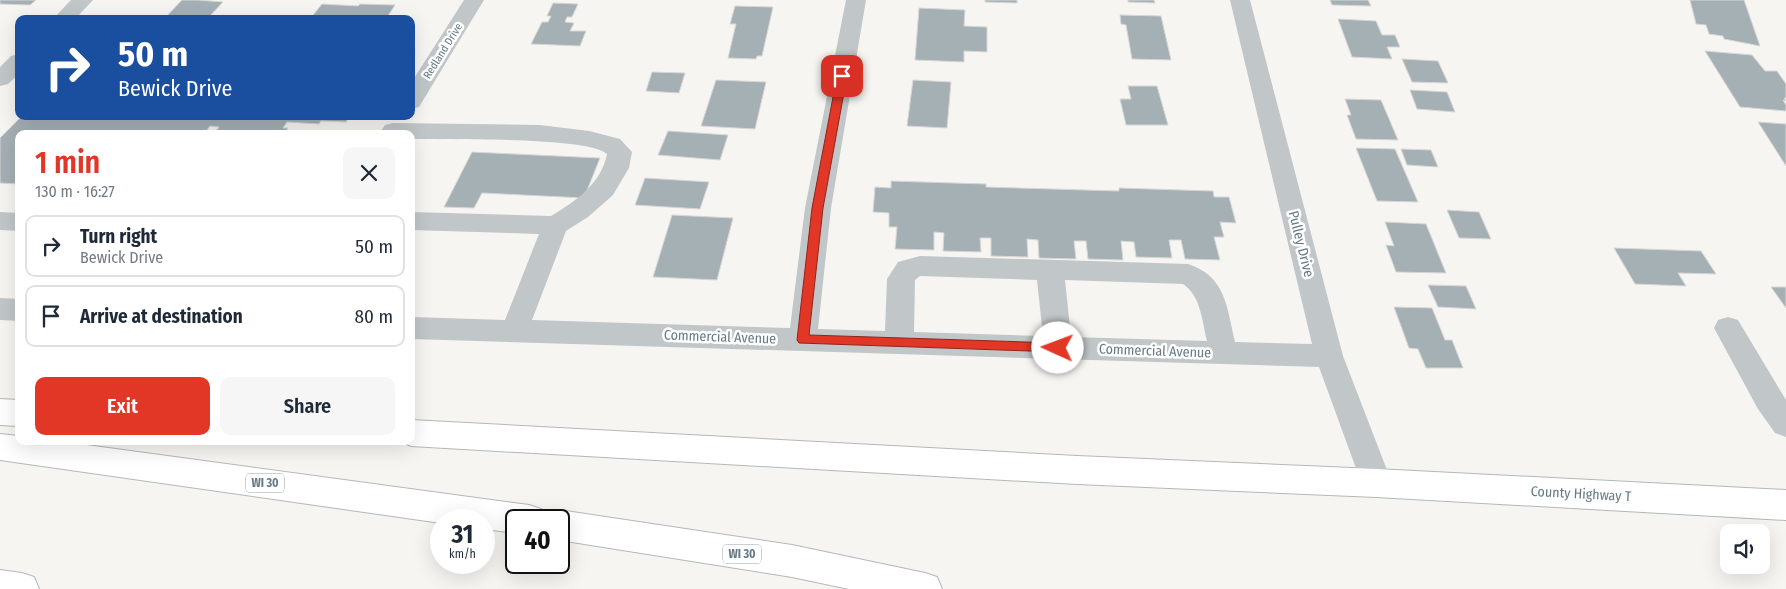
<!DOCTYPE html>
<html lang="en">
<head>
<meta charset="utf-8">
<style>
	body { margin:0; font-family:"Fira Sans Condensed",sans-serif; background:#f6f6f7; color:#1f2937; height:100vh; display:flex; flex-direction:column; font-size:19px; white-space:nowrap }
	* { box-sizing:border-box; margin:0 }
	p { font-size:16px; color:#747a83 }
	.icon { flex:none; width:28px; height:28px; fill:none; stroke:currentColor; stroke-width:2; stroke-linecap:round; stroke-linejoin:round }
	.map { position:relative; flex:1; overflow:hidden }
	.side { position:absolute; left:15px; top:130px; width:400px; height:315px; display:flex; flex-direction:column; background:#fff; border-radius:10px; box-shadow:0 5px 20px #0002 }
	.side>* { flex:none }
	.hud { position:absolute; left:15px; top:15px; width:400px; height:105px; border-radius:10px; box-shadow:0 5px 20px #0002; background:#1a4fa0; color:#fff; overflow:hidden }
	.controls { position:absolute; left:1720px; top:524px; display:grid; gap:10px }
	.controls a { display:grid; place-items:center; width:50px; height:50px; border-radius:10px; background:#fff; box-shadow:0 5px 20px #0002; font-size:25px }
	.speed { position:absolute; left:430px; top:509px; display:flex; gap:10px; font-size:25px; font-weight:700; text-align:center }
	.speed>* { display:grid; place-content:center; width:65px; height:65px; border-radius:50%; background:#fff; box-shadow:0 5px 20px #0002; line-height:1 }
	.speed small { font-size:12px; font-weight:400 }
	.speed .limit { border:2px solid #111; border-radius:8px; background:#fff; color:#111 }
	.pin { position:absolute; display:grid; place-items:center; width:42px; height:42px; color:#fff; margin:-21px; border-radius:10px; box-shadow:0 2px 8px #0006 }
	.me { position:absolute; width:55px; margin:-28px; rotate:272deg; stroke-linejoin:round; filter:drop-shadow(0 0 4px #0008) }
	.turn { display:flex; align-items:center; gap:18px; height:105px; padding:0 20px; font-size:22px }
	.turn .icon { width:65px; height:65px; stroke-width:2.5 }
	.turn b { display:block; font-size:35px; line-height:42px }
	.round { display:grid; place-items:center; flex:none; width:52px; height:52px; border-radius:10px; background:#f6f6f7 }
	.head { display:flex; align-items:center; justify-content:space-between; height:85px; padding:0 20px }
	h1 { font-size:30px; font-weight:600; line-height:38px; color:#e23726 }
	.button { display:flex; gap:10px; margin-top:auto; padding:10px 20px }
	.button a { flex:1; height:58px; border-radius:10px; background:#e23726; color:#fff; font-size:20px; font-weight:600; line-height:58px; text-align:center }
	.button a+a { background:#f6f6f7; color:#1f2937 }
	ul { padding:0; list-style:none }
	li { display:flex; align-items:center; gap:15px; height:62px; margin:0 10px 8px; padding:0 10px; border:2px solid #e0e1e3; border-radius:10px }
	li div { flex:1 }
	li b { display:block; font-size:19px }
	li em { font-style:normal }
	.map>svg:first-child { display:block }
	.building { fill:#a5b0b4; stroke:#d7d7d5 }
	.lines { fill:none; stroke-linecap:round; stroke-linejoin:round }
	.major-casing { stroke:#b2b8ba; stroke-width:2 }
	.highway-casing { stroke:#b4b8ba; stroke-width:2 }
	.minor { fill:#c1c6c8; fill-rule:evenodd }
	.major { fill:#fff; fill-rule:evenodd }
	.highway { fill:#fff; fill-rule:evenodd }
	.route { fill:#e23726; stroke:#932419 }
	.labels { text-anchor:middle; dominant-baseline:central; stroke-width:5; stroke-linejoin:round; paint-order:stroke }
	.far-street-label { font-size:11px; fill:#657a83; stroke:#fff }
	.shield { fill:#fff; stroke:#93a2a8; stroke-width:1 }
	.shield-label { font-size:12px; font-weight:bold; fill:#657a83 }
	.street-label { font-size:14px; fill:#657a83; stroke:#fff }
</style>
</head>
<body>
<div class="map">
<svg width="1786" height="589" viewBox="0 0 1786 589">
	<rect width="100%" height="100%" fill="#f6f5f2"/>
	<g class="building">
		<polygon points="0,0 36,0 30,5 0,4"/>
		<polygon points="182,0 198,0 223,2 207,19 164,19"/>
		<polygon points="985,0 1017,0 1017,3 985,2"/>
		<polygon points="1128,0 1154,0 1155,3 1128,2"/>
		<polygon points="1330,0 1368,0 1371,6 1332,5"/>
		<polygon points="1690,0 1744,0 1760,46 1724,39 1723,36 1709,34 1706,25 1696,24"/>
		<polygon points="553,3 578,4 572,17 567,17 565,22 574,23 570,31 586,31 580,46 531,44 542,22 548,22 551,16 547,16"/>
		<polygon points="322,4 358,6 360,4 395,5 386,19 310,19"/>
		<polygon points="735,6 773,7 762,56 757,56 756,59 728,58 736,24 730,24"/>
		<polygon points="919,8 965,10 964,26 987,27 987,52 964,51 964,62 915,60"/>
		<polygon points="1120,15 1161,16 1171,60 1132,59 1126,25 1121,24"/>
		<polygon points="1338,19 1376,21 1382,35 1395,35 1400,47 1387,47 1392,59 1352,57"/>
		<polygon points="1705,51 1752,55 1765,71 1777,71 1786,84 1786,98 1784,98 1786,101 1783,100 1786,105 1786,111 1740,107"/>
		<polygon points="1402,59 1438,61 1448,83 1412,82"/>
		<polygon points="652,72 685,73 679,93 646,91"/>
		<polygon points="716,80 766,82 755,129 701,126"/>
		<polygon points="913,80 951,82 947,128 907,126"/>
		<polygon points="1128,86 1157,86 1168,125 1126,125 1120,99 1131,99"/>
		<polygon points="1410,90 1447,92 1455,112 1417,109"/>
		<polygon points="1345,99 1381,100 1398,140 1356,139 1347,115 1351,115"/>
		<polygon points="22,116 225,118 350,116 346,122 321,121 319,124 287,122 283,128 288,128 284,134 214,134 219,127 210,126 204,134 19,134 19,184 0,183 0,138"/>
		<polygon points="1758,122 1786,124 1786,166"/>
		<polygon points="668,131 728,135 720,160 658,155"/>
		<polygon points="1356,148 1395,149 1418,202 1377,201"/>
		<polygon points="1401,149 1431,150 1438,167 1407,165"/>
		<polygon points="472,152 600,158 584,198 482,193 474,208 444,207"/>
		<polygon points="645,178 709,182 700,209 635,205"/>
		<polygon points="891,181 986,184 986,187 1119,191 1119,188 1213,191 1214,197 1229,197 1236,223 1220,222 1224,237 1214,237 1220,260 1185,259 1181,240 1169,240 1172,258 1136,257 1134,242 1121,241 1123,260 1088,259 1086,241 1074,241 1076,259 1039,258 1038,240 1027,239 1028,257 991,256 991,238 980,238 981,252 943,251 944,233 934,232 934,250 895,249 897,227 889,227 889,213 873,212 875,187 891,188"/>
		<polygon points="1447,210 1479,212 1491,239 1459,238"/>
		<polygon points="672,215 733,218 717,280 653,277"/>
		<polygon points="1385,222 1426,224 1446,273 1396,272 1386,245 1394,246"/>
		<polygon points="1614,248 1701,251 1716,274 1678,273 1686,286 1635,284"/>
		<polygon points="1428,285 1466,286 1476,309 1438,307"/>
		<polygon points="1771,287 1786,287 1786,308"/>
		<polygon points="1394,307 1432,308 1445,340 1452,340 1463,368 1426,368 1418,349 1409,348"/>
	</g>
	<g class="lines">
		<defs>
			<polygon id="major" points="1376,469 1786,490 1786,520 1376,497 1365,493 1360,483 1365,473"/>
			<g id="highway">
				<polygon points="0,399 19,400 19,426 0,425"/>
				<polygon points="411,420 1077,456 1376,469 1387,473 1392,483 1387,493 1376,497 1077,484 411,446 400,441 411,441"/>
				<polygon points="0,434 19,436 19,441 57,441 529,505 541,509 545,519 547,514 559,510 792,545 925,573 937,577 942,589 849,589 792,577 559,540 559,520 516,520 516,533 484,529 484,520 441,520 441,523 0,460"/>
				<polygon points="0,570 22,573 34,577 39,589 0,589"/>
			</g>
		</defs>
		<use href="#major" class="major-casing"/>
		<use href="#highway" class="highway-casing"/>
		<g class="minor">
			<polygon points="71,0 93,0 75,19 53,19"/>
			<polygon points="464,0 484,0 419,107 411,109 411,83"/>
			<path d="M846 0H866L831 208 818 329 885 331 887 279 898 262 920 256 1188 264C1226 276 1227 308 1235 342L1312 344 1230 0H1250L1343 356 1392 483 1387 493 1376 497 1365 493 1319 367 411 339V317L505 320 539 234 411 230V212L551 216C576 201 601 184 607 154 587 136 445 140 411 139V134H383L381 131 385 125 393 123 540 125 589 131 620 139 632 152 629 168 613 195 588 217 566 231 532 320 790 328 805 208ZM920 276 1037 280 1043 336 914 332 915 280ZM1065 280 1183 284C1201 296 1202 321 1207 341L1071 337Z"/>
			<polygon points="19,54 19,74 8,84 0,86 0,67 11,56"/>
			<polygon points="0,212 19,213 19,231 0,230"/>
			<polygon points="0,298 19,299 19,321 0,320"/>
			<polygon points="1728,317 1738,320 1786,400 1786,437 1775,433 1758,409 1714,328 1718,320"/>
		</g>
		<use href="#major" class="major"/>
		<use href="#highway" class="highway"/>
	</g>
	<polygon class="route" points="842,73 847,76 823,208 809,335 1058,343 1062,344 1064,348 1062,351 1058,352 799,343 797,340 812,208 837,76"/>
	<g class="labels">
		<g class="far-street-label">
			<text transform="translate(443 51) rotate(-58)">Redland Drive</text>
		</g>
		<g class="shield">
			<rect x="246" y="473.5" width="38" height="19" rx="4"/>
			<rect x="723" y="544.5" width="38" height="19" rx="4"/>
		</g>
		<g class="shield-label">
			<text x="265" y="483">WI 30</text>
			<text x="742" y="554">WI 30</text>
		</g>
		<g class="street-label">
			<text transform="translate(1301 244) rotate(76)">Pulley Drive</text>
			<text transform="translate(720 337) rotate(2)">Commercial Avenue</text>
			<text transform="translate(1155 351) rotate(2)">Commercial Avenue</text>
			<text transform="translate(1581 494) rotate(3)">County Highway T</text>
		</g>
	</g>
</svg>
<div class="controls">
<a><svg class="icon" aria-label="sound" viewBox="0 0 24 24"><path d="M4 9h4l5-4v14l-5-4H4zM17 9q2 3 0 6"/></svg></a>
</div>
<div class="speed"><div>31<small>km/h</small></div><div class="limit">40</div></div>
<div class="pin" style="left:842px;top:76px;background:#d93025"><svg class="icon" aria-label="arrive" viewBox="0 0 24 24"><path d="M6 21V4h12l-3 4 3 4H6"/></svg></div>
<svg class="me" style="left:1058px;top:348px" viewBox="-20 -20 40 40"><circle r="19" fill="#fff"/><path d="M0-13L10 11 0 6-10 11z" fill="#e23726"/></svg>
<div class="hud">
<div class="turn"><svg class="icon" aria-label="right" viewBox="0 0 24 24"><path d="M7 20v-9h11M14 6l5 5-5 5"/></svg><div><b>50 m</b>Bewick Drive</div></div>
</div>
<section class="side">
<div class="head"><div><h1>1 min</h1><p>130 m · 16:27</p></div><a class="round"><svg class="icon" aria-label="close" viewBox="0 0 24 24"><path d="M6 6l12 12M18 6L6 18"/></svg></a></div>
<ul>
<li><svg class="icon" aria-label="right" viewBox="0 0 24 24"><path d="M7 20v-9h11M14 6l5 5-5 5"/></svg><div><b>Turn right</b><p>Bewick Drive</p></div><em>50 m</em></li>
<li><svg class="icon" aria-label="arrive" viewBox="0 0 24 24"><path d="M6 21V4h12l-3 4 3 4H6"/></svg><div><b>Arrive at destination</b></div><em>80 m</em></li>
</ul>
<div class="button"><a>Exit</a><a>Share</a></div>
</section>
</div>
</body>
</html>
